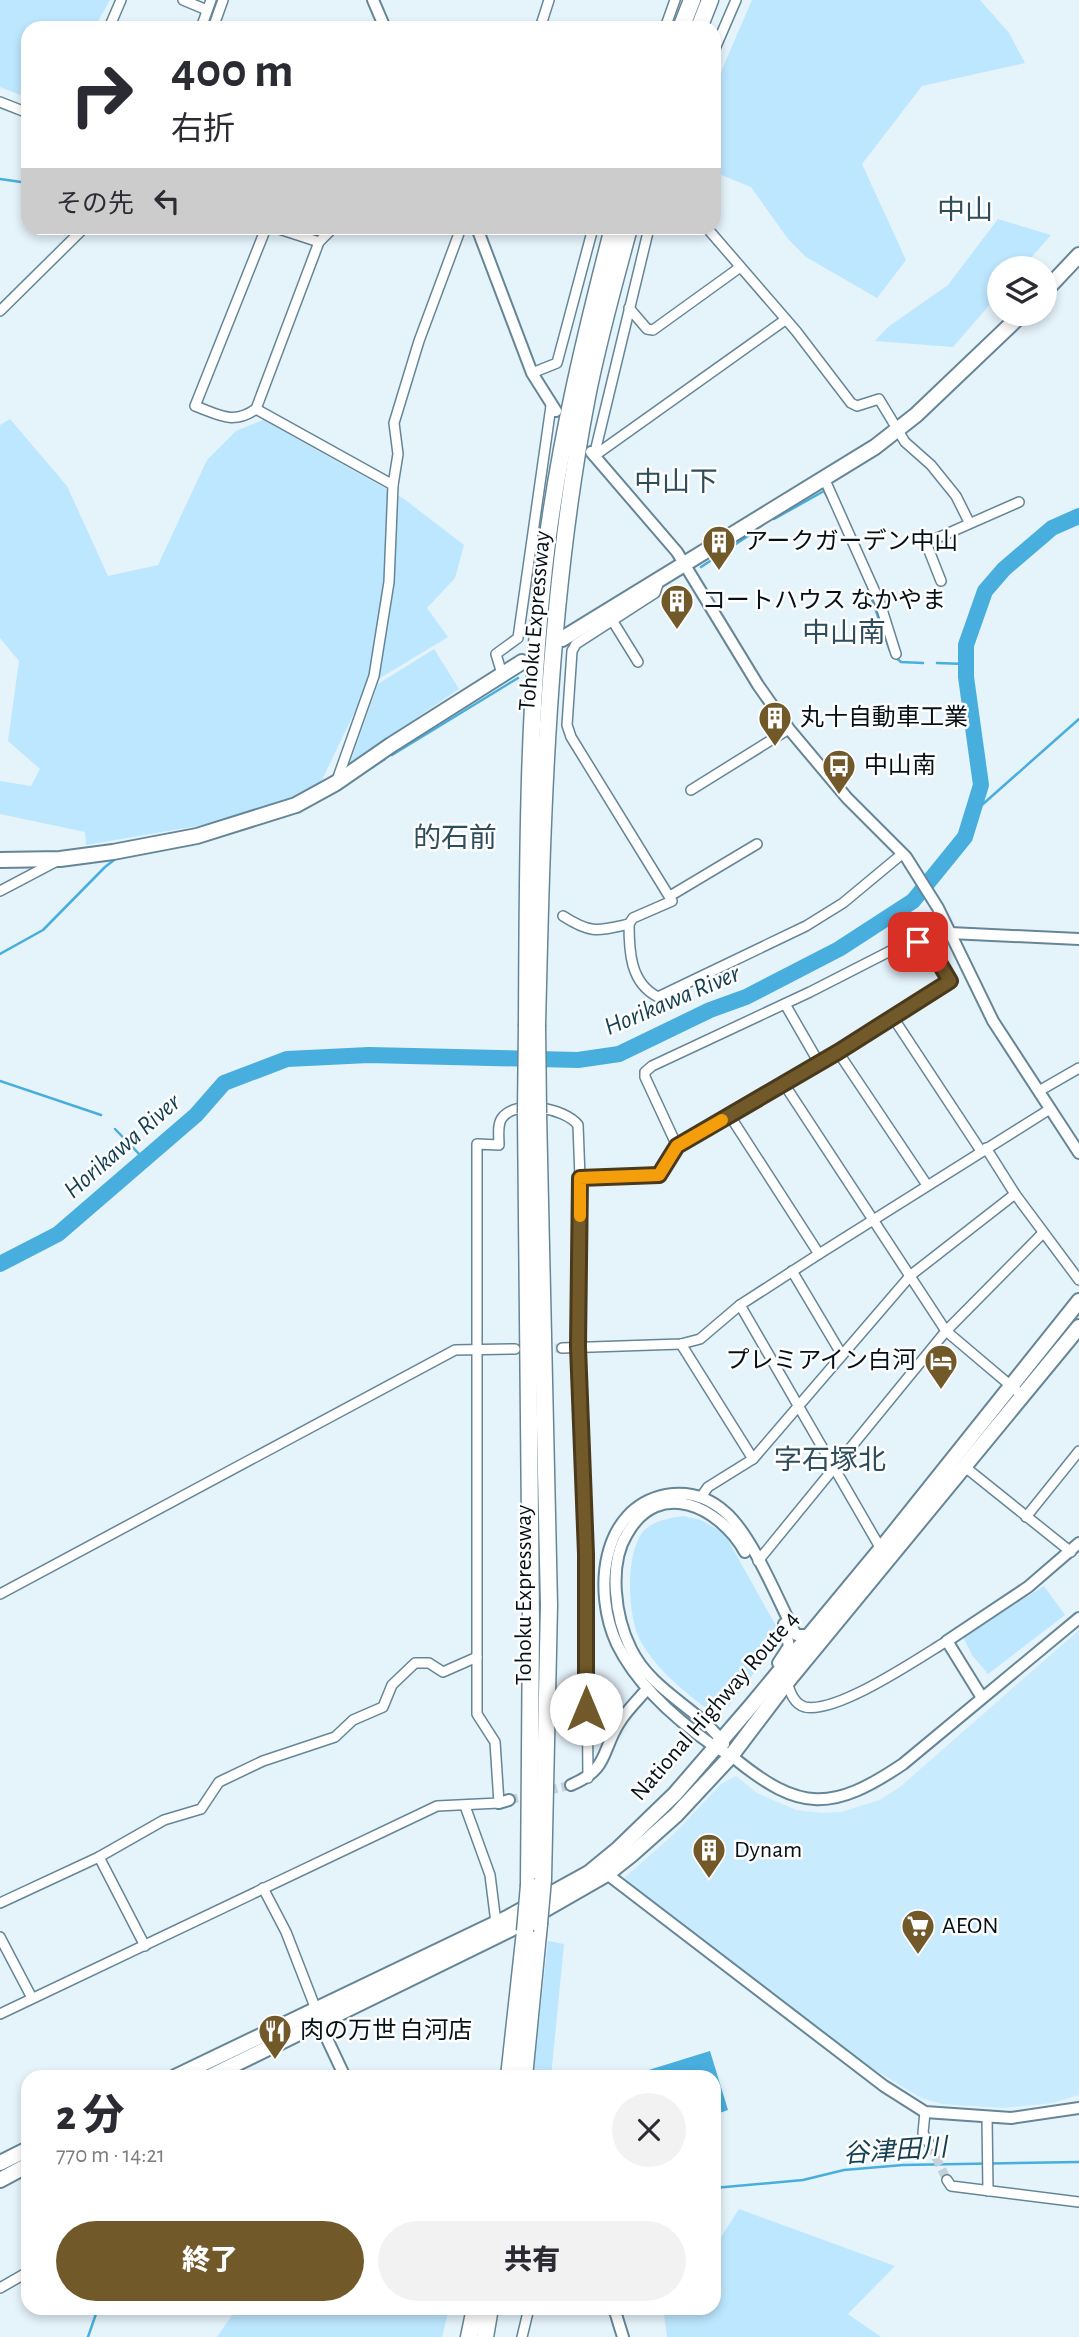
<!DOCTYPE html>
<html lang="ja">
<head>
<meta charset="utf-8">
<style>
	body { margin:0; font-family:"Alegreya Sans","Noto Sans JP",sans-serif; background:#f2f2f3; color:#2b2b33; height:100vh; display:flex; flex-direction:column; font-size:26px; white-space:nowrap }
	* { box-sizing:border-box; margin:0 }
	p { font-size:23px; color:#7c7c81 }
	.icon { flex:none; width:38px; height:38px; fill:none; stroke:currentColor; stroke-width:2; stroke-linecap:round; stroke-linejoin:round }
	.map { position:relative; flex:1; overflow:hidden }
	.side { position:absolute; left:21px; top:2070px; width:700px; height:245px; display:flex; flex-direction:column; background:#fff; border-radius:21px; box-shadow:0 4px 10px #0003 }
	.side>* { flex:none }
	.hud { position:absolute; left:21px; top:21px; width:700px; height:214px; border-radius:21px; box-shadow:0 4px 10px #0003; background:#fff; color:#2b2b33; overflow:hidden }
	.tools { position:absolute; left:987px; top:256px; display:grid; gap:14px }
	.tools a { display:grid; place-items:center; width:70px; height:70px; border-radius:50%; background:#fff; box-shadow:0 4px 10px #0003; font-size:35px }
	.pin { position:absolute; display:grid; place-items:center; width:60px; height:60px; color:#fff; margin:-30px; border-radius:14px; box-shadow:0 4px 10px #0006 }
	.me { position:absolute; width:77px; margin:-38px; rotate:0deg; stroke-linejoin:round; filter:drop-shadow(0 0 5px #0008) }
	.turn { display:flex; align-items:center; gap:24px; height:147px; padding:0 35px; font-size:32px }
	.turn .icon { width:91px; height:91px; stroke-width:2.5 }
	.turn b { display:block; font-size:49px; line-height:60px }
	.then { display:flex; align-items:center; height:66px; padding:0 35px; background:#0003; gap:14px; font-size:26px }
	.round { display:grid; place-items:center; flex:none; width:74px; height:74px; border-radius:37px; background:#f2f2f3 }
	.head { display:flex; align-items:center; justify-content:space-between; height:119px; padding:0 35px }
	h1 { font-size:42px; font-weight:800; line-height:52px }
	.cta { display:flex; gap:14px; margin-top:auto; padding:14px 35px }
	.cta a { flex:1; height:80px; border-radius:42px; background:#72592a; color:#fff; font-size:28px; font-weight:800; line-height:80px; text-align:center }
	.cta a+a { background:#f2f2f3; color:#2b2b33 }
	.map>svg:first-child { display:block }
	.built { fill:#c8ebfe }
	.green { fill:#bde7fe }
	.water { fill:#48aedd }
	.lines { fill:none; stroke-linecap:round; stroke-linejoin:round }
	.stream { stroke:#48aedd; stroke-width:2.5 }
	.river { stroke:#48aedd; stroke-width:16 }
	.minor-tunnel { stroke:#c3d1d9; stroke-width:9; stroke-dasharray:9 4.5; stroke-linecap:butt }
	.minor-casing { stroke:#658697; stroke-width:12 }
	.tertiary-casing { stroke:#658697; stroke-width:14 }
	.trunk-casing { stroke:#658697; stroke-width:18 }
	.motorway-casing { stroke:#658697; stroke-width:19 }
	.minor { stroke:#fff; stroke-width:9 }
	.tertiary { stroke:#fff; stroke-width:10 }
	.trunk { stroke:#fff; stroke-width:14 }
	.motorway { stroke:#fff; stroke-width:16 }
	.motorway-bridge-casing { stroke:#658697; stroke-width:19; stroke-linecap:butt }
	.motorway-bridge { stroke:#fff; stroke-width:16 }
	.route-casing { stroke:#4a3a1b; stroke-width:18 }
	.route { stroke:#72592a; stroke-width:12 }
	.slow { stroke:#f59e0b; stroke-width:12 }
	.labels { text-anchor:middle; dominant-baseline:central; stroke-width:5; stroke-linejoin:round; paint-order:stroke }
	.poi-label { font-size:24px; fill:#051117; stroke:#fefefe; text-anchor:start }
	.street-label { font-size:24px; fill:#051117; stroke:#fefefe }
	.water-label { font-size:26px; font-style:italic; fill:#133f52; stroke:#fefefe }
	.quarter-label { font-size:28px; fill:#2e4d5d; stroke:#fefefe }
</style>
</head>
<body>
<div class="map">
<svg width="1079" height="2337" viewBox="0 0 1079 2337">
	<rect width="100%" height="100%" fill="#e5f3fb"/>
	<polygon class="built" points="1079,1630 1079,2095 1052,2103 1004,2108 942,2104 921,2098 867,2065 622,1880 675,1833 721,1784 736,1776 757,1793 796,1810 822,1813 841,1812 880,1800 900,1787"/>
	<g class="green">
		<polygon points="0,0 110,0 94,28 28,28 28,98 0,87"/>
		<polygon points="752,0 980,0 1009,33 1025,63 922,86 862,164 906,260 877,298 806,257 788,239 751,187 714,172 714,98 723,67"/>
		<polygon points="998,219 1051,235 1022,268 999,268 999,294 953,347 875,341 888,327 948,285"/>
		<polygon points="10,419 67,486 108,576 158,565 207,460 236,431 263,420 404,499 464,545 455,578 427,608 448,637 367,686 321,782 283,802 209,824 86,845 85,832 0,814 0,781 31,786 40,769 8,741 19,661 0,638 0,425"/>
		<polygon points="434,649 459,689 350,763 378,684"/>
		<path d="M683 1516 701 1520 724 1533 776 1626 773 1648 728 1707 711 1712C684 1691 657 1671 640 1640 627 1616 624 1544 648 1527 658 1520 671 1518 683 1516Z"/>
		<polygon points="1044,1586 1065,1615 988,1674 972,1655 963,1637"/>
		<polygon points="548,1941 564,1944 551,2077 533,2077"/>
		<polygon points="739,2209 895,2266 848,2314 881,2337 667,2337 663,2308 714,2308 714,2248"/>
		<polygon points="237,2308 449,2308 442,2337 217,2337"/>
	</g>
	<polygon class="water" points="710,2051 728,2110 714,2115 714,2077 626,2077"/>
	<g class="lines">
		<g class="stream">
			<polyline points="208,28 218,0"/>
			<polyline points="0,179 28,183"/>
			<polyline points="774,519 824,491 830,502"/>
			<polyline points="701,567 757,530"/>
			<polyline points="868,588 890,651"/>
			<polyline points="894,656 901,662 923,663"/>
			<polyline points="937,663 966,664"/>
			<polyline points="392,755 518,678"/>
			<polyline points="350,782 385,759"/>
			<polyline points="310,805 335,791"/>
			<polyline points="974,812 1079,719"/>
			<polyline points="0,954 43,930 105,867 118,857"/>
			<polyline points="0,1081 101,1115"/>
			<polyline points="115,1129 143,1158"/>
			<polyline points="714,2188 803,2180 844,2170 903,2165 1079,2162"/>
			<polyline points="88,2337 98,2308"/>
		</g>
		<polyline class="river" points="0,1264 58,1234 196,1115 224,1083 287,1059 369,1055 578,1060 619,1054 710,1010 746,997 839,949 913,901 965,837 981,785 966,677 966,645 985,591 1004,569 1052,528 1079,516"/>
		<g class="minor-tunnel">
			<polyline points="515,1349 562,1348"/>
			<polyline points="509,1800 571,1785"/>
			<polyline points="930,2145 947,2180"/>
		</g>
		<defs>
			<g id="minor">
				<polyline points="183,0 207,10"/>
				<polyline points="109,28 121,0"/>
				<polyline points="201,28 211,0"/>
				<polyline points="213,28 223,0"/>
				<polyline points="540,28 549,0"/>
				<polyline points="665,28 675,0"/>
				<polyline points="714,51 736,0"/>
				<polyline points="0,102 28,113"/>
				<path d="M266 228 195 406C220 415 233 425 256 409L393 485"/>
				<polyline points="276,228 319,242"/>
				<polyline points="707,228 796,331 851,403 857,406 879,399 905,442 931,465 956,496 969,522"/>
				<polyline points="629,308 647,329 653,330 739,268"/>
				<polyline points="0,311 84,228"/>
				<polyline points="532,373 557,363 593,228"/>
				<polyline points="256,409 319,242 333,228"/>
				<polyline points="594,456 649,228"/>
				<polyline points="594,456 785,320"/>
				<polyline points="824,478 880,603 896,654"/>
				<polyline points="941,581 926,543 1019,502"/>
				<polyline points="612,620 638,662"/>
				<polyline points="502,674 496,654 518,638 551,406"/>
				<polyline points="336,783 374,676 389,582 393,485 398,454 394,423 419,341 461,228"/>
				<polyline points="691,790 789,729"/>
				<polyline points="0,891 57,861"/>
				<polyline points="670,896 757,844"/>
				<path d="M563 916C591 934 597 931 629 924L633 918 672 901 571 737 567 725 572 651 576 644 655 593 659 581"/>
				<path d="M629 924C629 951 630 983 658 997L806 926 843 903 902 854"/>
				<polyline points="785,1004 819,1063"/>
				<polyline points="892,1016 981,1151"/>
				<polyline points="838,1052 927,1185"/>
				<polyline points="784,1084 946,1331 1023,1396"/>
				<polyline points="1039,1091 1079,1068"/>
				<polyline points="730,1116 819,1254"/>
				<polyline points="986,1148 1015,1194 1079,1280"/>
				<polyline points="580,1178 659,1175 677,1146 838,1052 950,981 928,944 918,942 900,946 810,992 652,1066 645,1072 645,1077 677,1146"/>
				<polyline points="792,1271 842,1355"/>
				<polyline points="740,1305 881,1549"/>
				<polyline points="681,1344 753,1459"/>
				<polyline points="562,1348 681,1344 700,1339 740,1305 819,1254 1050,1109"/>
				<polyline points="965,1467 1071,1552"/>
				<polyline points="701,1497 708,1487 753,1459 911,1275 1015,1194"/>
				<polyline points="1026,1517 1079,1451"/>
				<polyline points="758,1561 946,1331 1043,1233"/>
				<polyline points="0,1594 455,1350 515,1349"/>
				<path d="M787 1682C790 1692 794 1704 805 1707 837 1714 919 1658 947 1641"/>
				<polyline points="465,1806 490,1875 496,1923"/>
				<polyline points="99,1857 145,1946"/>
				<polyline points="263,1888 286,1932 317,2012"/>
				<polyline points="0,1903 99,1857 164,1820 201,1809 219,1782 263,1761 335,1737 353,1720 383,1707 392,1685 415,1663 429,1663 443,1672 477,1657"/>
				<polyline points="0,1937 32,1998"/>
				<path d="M0 2014 437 1806 499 1803 495 1742 477 1714V1144L499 1145C499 1136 497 1125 502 1118 516 1099 565 1108 578 1125L580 1178 578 1347 586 1554 588 1778"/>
				<polyline points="925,2112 923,2133 930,2145"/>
				<polyline points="987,2117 988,2191"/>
				<polyline points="947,2180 951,2186 1079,2202"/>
				<polyline points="0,2288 28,2272"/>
				<polyline points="522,2337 529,2308"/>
			</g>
			<g id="tertiary">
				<polyline points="373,0 385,28"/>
				<polyline points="477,228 532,373 556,411"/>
				<polyline points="591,452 677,552 758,685 789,729 847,798 906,857 938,908 993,1021 1079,1153"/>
				<polyline points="950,933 1079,939"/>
				<path d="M807 1635H796C778 1601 753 1536 725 1512 708 1497 688 1491 666 1495 600 1508 593 1593 617 1644 637 1685 678 1721 715 1747 721 1751 728 1753 734 1758 800 1812 832 1812 903 1764L1079 1618"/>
				<polyline points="778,1663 789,1646 784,1624"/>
				<polyline points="981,1696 947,1641 1028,1587 1079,1543"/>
				<path d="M724 1744C699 1708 652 1692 631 1649 615 1617 608 1565 627 1534 659 1477 720 1507 745 1552"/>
				<path d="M571 1785C609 1769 601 1752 619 1723 627 1710 638 1700 647 1689"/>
				<polyline points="499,1803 509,1800"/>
				<polyline points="607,1874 884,2086 925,2112 1011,2118 1079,2108"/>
				<polyline points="320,2024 345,2077"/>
				<polyline points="614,2308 623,2337"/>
			</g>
			<g id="trunk">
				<polyline points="1045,291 1079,255"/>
				<polyline points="562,639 875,447 916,415 1023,313"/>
				<polyline points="0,860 60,859 113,852 197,836 296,805 336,783 391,745 522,662"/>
				<polyline points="175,2077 509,1917 589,1873 617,1850 675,1794 751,1706 881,1549 1079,1301"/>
				<polyline points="209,2077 511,1929 607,1874 631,1855 676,1815 731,1756 787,1682 1079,1327"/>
				<polyline points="0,2163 28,2149"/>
				<polyline points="0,2180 28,2165"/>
			</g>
			<g id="motorway">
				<polyline points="681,28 692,0"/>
				<polyline points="699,28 710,0"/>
				<path d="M527 1024C528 863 527 703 547 543 561 436 586 332 613 228"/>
				<path d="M537 1025C542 815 547 604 587 397 598 340 614 284 629 228"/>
				<polyline points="526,1113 531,1623 529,1885"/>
				<polyline points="538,1113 549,1605 543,1879"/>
				<polyline points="509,2077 525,1931"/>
				<polyline points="524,2077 539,1924"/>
				<polyline points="469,2337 475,2308"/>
				<polyline points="485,2337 490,2308"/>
			</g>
		</defs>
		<use href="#minor" class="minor-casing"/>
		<use href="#tertiary" class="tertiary-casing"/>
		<use href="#trunk" class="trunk-casing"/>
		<use href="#motorway" class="motorway-casing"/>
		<use href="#minor" class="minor"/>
		<use href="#tertiary" class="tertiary"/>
		<use href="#trunk" class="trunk"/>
		<use href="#motorway" class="motorway"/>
		<defs>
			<g id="motorway-bridge">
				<polyline points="537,1025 538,1113"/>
				<polyline points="526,1113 527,1024"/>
				<polyline points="539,1924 543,1879"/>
				<polyline points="525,1931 529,1885"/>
			</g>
		</defs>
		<use href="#motorway-bridge" class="motorway-bridge-casing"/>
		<use href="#motorway-bridge" class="motorway-bridge"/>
	</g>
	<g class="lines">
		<defs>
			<polyline id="route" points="586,1709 586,1554 578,1347 580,1178 659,1175 677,1146 838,1052 950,981 928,944 918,942"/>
		</defs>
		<use href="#route" class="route-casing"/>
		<use href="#route" class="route"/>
		<polyline class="slow" points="580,1216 580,1178 659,1175 677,1146 722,1120"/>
	</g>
	<defs>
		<symbol id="building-pin" viewBox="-11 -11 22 30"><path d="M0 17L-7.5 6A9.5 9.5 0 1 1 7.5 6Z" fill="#72592a" stroke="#fefefe"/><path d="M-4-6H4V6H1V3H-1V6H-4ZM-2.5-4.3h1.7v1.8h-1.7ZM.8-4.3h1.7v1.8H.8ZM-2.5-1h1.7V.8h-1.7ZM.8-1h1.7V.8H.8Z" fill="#fff"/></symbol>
		<symbol id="bus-pin" viewBox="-11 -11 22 30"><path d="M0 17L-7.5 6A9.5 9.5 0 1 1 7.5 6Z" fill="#72592a" stroke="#fefefe"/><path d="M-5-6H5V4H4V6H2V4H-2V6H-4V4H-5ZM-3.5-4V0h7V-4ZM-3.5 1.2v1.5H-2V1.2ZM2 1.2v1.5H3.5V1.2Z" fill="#fff"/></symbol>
		<symbol id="hotel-pin" viewBox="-11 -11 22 30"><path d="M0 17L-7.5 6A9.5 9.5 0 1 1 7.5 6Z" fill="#72592a" stroke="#fefefe"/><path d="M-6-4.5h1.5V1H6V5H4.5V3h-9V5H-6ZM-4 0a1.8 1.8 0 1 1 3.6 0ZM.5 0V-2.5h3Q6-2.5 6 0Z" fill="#fff"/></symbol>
		<symbol id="supermarket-pin" viewBox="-11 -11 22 30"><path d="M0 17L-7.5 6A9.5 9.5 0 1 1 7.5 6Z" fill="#72592a" stroke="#fefefe"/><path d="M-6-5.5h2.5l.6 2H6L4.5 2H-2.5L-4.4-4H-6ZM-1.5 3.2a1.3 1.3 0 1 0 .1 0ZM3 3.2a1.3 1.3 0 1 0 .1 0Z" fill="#fff"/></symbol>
		<symbol id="restaurant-pin" viewBox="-11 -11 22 30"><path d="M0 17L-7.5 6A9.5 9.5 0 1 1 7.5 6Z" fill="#72592a" stroke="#fefefe"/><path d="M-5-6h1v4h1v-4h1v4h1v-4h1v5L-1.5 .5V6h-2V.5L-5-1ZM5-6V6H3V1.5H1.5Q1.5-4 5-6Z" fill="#fff"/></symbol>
	</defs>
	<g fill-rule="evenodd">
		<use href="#building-pin" x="700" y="523" width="38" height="52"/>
		<use href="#building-pin" x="658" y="582" width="38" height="52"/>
		<use href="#building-pin" x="756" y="699" width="38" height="52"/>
		<use href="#bus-pin" x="820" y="747" width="38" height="52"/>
		<use href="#hotel-pin" x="922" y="1342" width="38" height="52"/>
		<use href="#building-pin" x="690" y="1831" width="38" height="52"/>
		<use href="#supermarket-pin" x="899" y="1907" width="38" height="52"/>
		<use href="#restaurant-pin" x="256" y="2012" width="38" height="52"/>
	</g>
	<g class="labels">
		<g class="poi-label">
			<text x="744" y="542">アークガーデン中山</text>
			<text x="702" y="601">コートハウス なかやま</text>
			<text x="800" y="718">丸十自動車工業</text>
			<text x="864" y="766">中山南</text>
			<text x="916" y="1361" text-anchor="end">プレミアイン白河</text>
			<text x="734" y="1850">Dynam</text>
			<text x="942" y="1926">AEON</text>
			<text x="300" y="2031">肉の万世 白河店</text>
		</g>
		<g class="street-label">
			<text transform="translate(535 621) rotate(-85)">Tohoku Expressway</text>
			<text transform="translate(524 1595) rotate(-90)">Tohoku Expressway</text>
			<text transform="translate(715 1706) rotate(-49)">National Highway Route 4</text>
		</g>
		<g class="water-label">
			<text transform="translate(672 1000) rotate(-23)">Horikawa River</text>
			<text transform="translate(122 1146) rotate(-41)">Horikawa River</text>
			<text transform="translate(895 2151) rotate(-4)">谷津田川</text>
		</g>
		<g class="quarter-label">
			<text x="965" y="211">中山</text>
			<text x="676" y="483">中山下</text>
			<text x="844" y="634">中山南</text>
			<text x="455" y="839">的石前</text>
			<text x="830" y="1461">字石塚北</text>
		</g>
	</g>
</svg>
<div class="tools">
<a><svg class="icon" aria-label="layers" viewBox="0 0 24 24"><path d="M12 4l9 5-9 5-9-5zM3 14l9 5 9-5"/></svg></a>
</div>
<div class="pin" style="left:918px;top:942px;background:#d93025"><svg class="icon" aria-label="arrive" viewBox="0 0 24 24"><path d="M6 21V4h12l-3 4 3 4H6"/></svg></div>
<svg class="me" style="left:586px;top:1709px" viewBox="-20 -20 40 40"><circle r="19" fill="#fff"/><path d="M0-13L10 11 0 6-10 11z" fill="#72592a"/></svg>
<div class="hud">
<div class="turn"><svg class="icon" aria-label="right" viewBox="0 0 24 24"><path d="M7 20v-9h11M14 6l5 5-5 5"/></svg><div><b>400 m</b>右折</div></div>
<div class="then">その先<svg class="icon" aria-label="left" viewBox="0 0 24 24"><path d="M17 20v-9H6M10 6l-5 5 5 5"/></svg></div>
</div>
<section class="side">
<div class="head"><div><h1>2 分</h1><p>770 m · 14:21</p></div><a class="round"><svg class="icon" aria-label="close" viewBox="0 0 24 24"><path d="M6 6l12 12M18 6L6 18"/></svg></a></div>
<div class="cta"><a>終了</a><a>共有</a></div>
</section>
</div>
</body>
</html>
